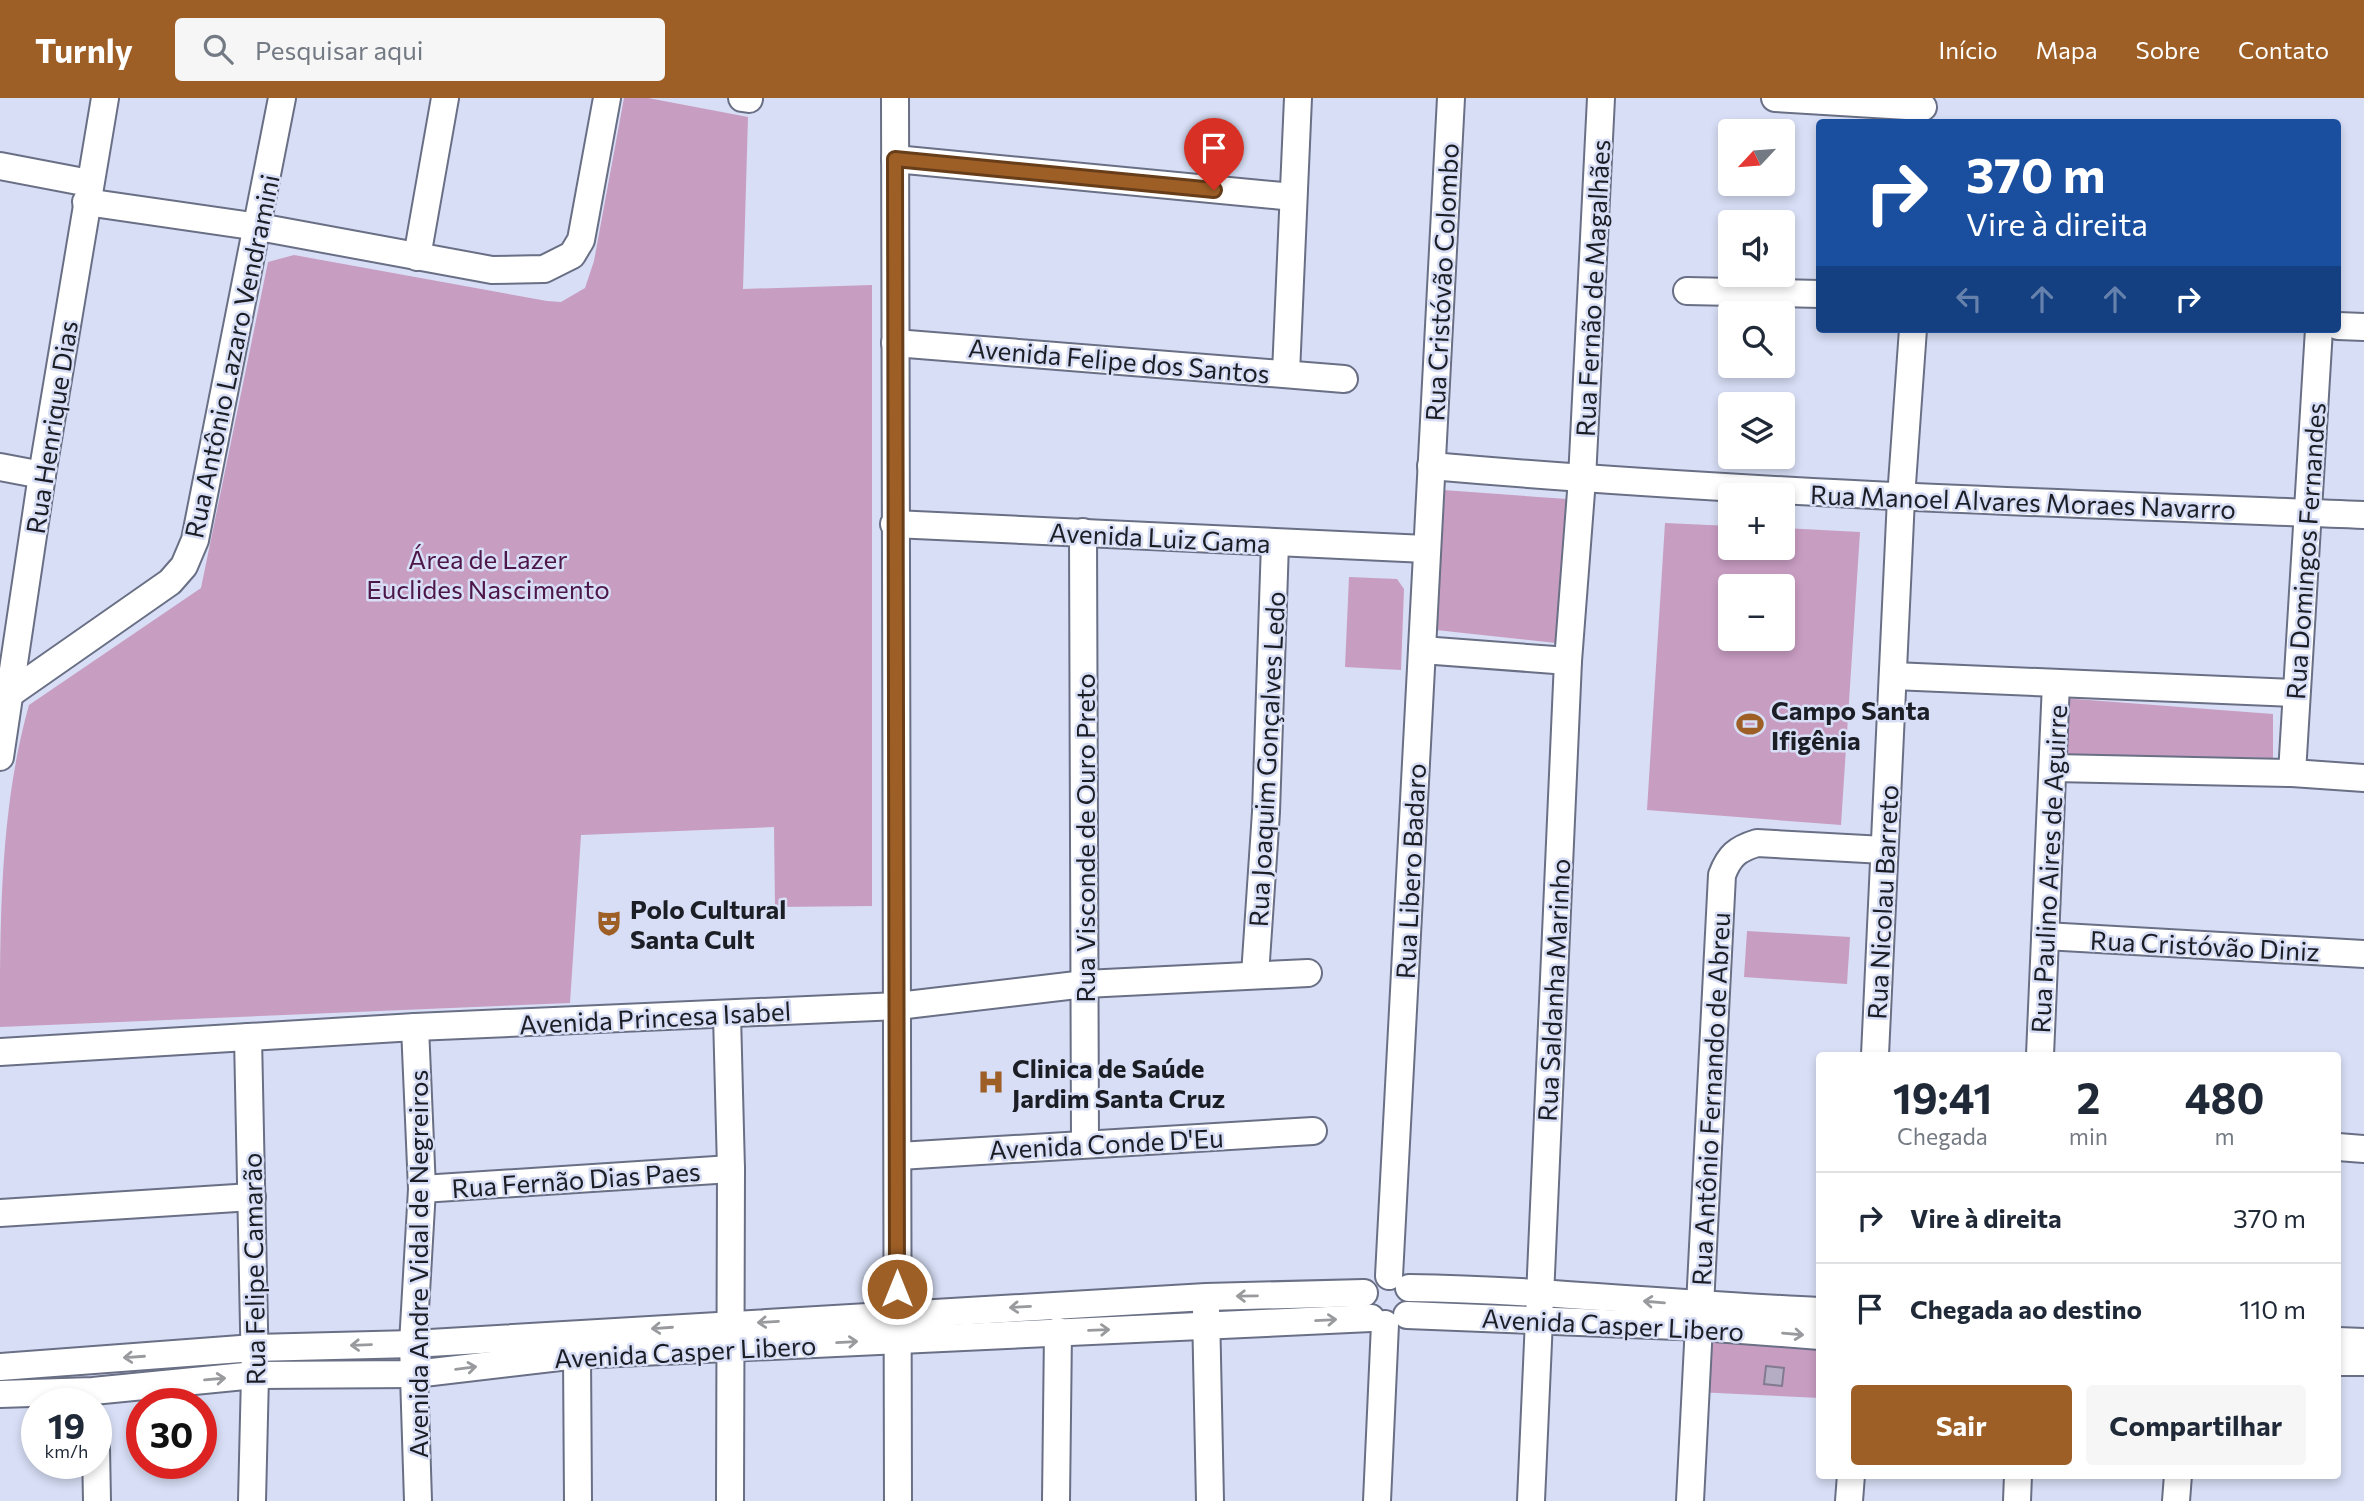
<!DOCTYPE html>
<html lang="pt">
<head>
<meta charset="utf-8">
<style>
	body { margin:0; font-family:Commissioner,sans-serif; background:#f6f6f7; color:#1f2937; height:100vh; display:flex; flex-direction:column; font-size:26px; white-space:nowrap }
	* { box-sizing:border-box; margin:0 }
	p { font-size:23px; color:#747a83 }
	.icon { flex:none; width:38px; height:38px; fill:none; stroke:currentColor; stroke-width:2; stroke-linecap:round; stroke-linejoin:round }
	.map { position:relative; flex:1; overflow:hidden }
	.drawer { position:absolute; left:1816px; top:954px; width:525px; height:427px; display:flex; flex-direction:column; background:#fff; border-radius:7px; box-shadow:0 4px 10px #0003 }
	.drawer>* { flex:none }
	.top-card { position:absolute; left:1816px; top:21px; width:525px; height:214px; border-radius:7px; box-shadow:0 4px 10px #0003; background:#1a4fa0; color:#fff; overflow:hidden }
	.needle { width:46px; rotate:244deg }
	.buttons { position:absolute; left:1718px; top:21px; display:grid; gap:14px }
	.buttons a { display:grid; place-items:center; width:77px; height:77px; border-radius:7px; background:#fff; box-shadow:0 4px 10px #0003; font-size:35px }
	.speed { position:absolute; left:21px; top:1290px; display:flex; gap:14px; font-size:35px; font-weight:700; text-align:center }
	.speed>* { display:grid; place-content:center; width:91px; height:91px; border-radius:50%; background:#fff; box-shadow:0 4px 10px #0003; line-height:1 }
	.speed small { font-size:18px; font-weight:400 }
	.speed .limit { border:10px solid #d22; background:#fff; color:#111 }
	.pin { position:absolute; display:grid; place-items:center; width:60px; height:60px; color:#fff; margin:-72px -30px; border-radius:50% 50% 50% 0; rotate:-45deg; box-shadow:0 0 7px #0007 }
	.pin .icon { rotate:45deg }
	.me { position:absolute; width:77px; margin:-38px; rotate:0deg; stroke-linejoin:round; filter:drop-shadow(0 0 5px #0008) }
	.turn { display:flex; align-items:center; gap:24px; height:147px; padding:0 35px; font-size:32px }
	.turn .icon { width:91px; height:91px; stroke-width:2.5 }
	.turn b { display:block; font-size:49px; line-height:60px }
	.lanes { display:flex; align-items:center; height:66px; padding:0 35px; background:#0003; justify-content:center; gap:35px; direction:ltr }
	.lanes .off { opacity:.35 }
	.eta { display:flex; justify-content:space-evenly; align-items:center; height:119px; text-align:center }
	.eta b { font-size:42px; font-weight:700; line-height:49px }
	.primary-button { display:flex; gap:14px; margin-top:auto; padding:14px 35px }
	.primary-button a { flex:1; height:80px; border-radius:7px; background:#9e5f26; color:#fff; font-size:28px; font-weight:700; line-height:80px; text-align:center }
	.primary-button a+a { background:#f6f6f7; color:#1f2937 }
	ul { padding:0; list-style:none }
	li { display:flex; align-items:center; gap:21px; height:91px; padding:0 35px; border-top:2px solid #e0e1e3 }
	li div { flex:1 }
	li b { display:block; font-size:26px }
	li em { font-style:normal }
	header { display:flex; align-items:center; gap:42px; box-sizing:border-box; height:98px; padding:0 35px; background:#9e5f26; color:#fff }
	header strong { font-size:33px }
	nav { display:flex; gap:38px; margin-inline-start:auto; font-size:24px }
	.search { width:490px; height:63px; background:#f6f6f7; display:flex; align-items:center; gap:18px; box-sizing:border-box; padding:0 24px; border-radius:7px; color:#747a83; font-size:26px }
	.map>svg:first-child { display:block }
	.green { fill:#c89dc2; fill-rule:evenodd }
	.building { fill:#b5adc4; stroke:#827a8f; stroke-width:2 }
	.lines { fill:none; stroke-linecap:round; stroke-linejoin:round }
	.minor-casing { stroke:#696f84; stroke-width:30 }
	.minor { stroke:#fff; stroke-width:26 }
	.oneway { stroke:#999a9d }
	.route-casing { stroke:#673e19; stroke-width:18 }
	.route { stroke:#9e5f26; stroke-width:12 }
	.labels { text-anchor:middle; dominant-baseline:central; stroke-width:5; stroke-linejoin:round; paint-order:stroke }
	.street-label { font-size:26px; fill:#1c1e26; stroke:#d7def5 }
	.park-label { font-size:26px; fill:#4d1648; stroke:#d7def5 }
	.poi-label { font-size:26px; font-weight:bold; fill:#1c1e26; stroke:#d7def5; text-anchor:start }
</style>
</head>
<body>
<header>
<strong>Turnly</strong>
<div class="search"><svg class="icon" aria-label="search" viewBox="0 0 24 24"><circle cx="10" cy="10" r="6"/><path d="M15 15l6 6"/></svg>Pesquisar aqui</div>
<nav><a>Início</a><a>Mapa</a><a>Sobre</a><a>Contato</a></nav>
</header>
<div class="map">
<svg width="2364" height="1403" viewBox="0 0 2364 1403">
	<rect width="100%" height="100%" fill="#d7def5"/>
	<g class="green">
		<path d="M624 0H648L748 19 743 191 872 187V808L775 809 774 729 581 737 570 905 0 929C0 822 0 710 29 607L201 490 268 164 294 157 547 203 561 204 585 190 594 163Z"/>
		<polygon points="1443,392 1567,401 1556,545 1436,532"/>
		<path d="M1665 425 1731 428V450H1783V430L1860 434 1841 727 1647 712ZM1783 488V541H1731V488Z"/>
		<polygon points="1349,479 1397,481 1404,491 1401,572 1345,569"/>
		<polygon points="2062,600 2273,616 2273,660 2061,657"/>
		<polygon points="1747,833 1850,839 1847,886 1744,879"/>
		<polygon points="1700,1232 1820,1240 1820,1300 1696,1294"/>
	</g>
	<polygon class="building" points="1766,1268 1784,1270 1782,1288 1764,1286"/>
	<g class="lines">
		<defs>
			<g id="minor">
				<polyline points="742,0 749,1"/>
				<polyline points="895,0 898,1403"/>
				<polyline points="1775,0 1923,9"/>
				<polyline points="895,61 1293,99"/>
				<polyline points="0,68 89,85"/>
				<polyline points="86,104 259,129 492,172 544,171 572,157 581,142 607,0"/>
				<polyline points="417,159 445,0"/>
				<polyline points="1687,193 1820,196"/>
				<polyline points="2338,228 2364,229"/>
				<polyline points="895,245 1344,281"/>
				<polyline points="1286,275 1298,0"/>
				<path d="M1431 368C1741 395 2052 405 2364 417"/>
				<polyline points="0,369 42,377"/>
				<polyline points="894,426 1426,451"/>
				<polyline points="1083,434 1085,1046"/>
				<polyline points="1422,552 1568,563"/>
				<polyline points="1893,578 2295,595"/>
				<polyline points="11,595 170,484 184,468 195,442 282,0"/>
				<polyline points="0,659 42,377 105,0"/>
				<polyline points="2054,670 2292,675 2364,680"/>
				<polyline points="2292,675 2319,231"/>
				<polyline points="2045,838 2364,856"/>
				<polyline points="1255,877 1266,714 1275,445"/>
				<polyline points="727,917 731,1071 730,1403"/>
				<polyline points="415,929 422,1091 413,1246 418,1403"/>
				<polyline points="248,939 255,1277 252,1403"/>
				<polyline points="0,954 415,929 898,908 1085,886 1308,875"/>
				<polyline points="1875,957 1901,400 1913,231"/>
				<polyline points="2040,957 2056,585"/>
				<polyline points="2338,1049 2364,1051"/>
				<polyline points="899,1058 1313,1033"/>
				<polyline points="422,1091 731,1071"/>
				<polyline points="0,1115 252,1099"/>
				<polyline points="1389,1178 1451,0"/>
				<path d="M1409 1190C1546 1192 1683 1207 1820 1213"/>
				<polyline points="1206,1212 1210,1403"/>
				<polyline points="1407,1217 1701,1229 1820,1238"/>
				<polyline points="2338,1243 2364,1244"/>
				<polyline points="577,1257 578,1403"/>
				<polyline points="2338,1264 2364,1264"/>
				<polyline points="0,1269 254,1250 413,1246 1206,1199 1364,1195"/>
				<polyline points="0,1296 93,1293 255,1277 415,1276 577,1257 1371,1220"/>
				<polyline points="96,1350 97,1403"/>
				<polyline points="1056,1403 1058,1233"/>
				<polyline points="1377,1403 1385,1226"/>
				<polyline points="1531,1403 1568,563 1582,381 1601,0"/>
				<path d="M1690 1403 1722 777C1729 758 1737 751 1757 745L1884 752"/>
				<polyline points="1849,1403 1851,1377"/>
				<polyline points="2017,1403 2018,1377"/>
				<polyline points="2176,1403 2178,1377"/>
			</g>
		</defs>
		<use href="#minor" class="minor-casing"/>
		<use href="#minor" class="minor"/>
	</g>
	<defs><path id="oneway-shaft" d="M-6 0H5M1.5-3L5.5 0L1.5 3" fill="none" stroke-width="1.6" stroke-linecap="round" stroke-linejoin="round" transform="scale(1.75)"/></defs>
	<g class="oneway">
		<use href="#oneway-shaft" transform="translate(1247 1198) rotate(179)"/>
		<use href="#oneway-shaft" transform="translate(1654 1204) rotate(-175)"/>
		<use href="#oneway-shaft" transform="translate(1020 1209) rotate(177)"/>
		<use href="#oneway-shaft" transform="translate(1326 1222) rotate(-3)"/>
		<use href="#oneway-shaft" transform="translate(768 1224) rotate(177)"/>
		<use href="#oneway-shaft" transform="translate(662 1230) rotate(176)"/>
		<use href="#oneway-shaft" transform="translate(1099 1232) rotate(-2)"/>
		<use href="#oneway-shaft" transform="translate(1793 1236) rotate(5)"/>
		<use href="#oneway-shaft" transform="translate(847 1244) rotate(-3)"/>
		<use href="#oneway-shaft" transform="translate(361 1247) rotate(178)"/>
		<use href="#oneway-shaft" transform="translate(134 1259) rotate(176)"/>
		<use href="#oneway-shaft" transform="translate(466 1270) rotate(-7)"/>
		<use href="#oneway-shaft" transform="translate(215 1281) rotate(-5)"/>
	</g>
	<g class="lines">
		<defs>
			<polyline id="route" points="897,1191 895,61 1214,92"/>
		</defs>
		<use href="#route" class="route-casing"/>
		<use href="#route" class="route"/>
	</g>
	<defs>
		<symbol id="stadium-bare" viewBox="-9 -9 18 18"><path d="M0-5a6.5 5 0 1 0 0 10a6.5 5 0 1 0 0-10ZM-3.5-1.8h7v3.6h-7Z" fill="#9e5f26" stroke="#d7def5" stroke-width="2.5" paint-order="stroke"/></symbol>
		<symbol id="theatre-bare" viewBox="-9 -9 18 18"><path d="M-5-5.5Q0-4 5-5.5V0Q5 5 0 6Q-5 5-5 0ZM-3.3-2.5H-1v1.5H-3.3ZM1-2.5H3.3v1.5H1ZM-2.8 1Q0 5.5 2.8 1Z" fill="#9e5f26" stroke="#d7def5" stroke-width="2.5" paint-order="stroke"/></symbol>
		<symbol id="hospital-bare" viewBox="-9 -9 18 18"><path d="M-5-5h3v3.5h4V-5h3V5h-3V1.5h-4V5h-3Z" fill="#9e5f26" stroke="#d7def5" stroke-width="2.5" paint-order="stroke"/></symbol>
	</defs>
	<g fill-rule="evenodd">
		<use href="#stadium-bare" x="1731" y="607" width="38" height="38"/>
		<use href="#theatre-bare" x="590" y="806" width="38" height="38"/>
		<use href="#hospital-bare" x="972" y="965" width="38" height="38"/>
	</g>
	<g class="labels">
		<g class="street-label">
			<text transform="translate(1441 184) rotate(-87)">Rua Cristóvão Colombo</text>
			<text transform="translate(1592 190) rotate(-87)">Rua Fernão de Magalhães</text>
			<text transform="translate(231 258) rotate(-78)">Rua Antônio Lazaro Vendramini</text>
			<text transform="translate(1119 262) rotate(5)">Avenida Felipe dos Santos</text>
			<text transform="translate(51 329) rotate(-81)">Rua Henrique Dias</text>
			<text transform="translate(2023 403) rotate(2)">Rua Manoel Alvares Moraes Navarro</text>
			<text transform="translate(1160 439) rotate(3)">Avenida Luiz Gama</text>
			<text transform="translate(2305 453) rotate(-86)">Rua Domingos Fernandes</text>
			<text transform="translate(1266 661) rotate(-87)">Rua Joaquim Gonçalves Ledo</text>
			<text transform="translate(1084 740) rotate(-90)">Rua Visconde de Ouro Preto</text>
			<text transform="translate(2048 771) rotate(-87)">Rua Paulino Aires de Aguirre</text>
			<text transform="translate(1410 773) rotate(-87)">Rua Libero Badaro</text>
			<text transform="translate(1882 804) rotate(-87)">Rua Nicolau Barreto</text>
			<text transform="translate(2205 847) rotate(3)">Rua Cristóvão Diniz</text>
			<text transform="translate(1553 892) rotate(-87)">Rua Saldanha Marinho</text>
			<text transform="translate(655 919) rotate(-3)">Avenida Princesa Isabel</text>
			<text transform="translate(1710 1001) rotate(-87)">Rua Antônio Fernando de Abreu</text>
			<text transform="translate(1106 1045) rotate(-3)">Avenida Conde D'Eu</text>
			<text transform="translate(576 1081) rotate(-4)">Rua Fernão Dias Paes</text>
			<text transform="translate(417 1166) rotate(-90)">Avenida Andre Vidal de Negreiros</text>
			<text transform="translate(253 1171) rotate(-91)">Rua Felipe Camarão</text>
			<text transform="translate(1613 1226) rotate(3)">Avenida Casper Libero</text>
			<text transform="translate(685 1253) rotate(-3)">Avenida Casper Libero</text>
		</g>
		<g class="park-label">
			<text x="488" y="460">Área de Lazer<tspan x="488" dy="30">Euclides Nascimento</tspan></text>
		</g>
		<g class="poi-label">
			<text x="1771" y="611">Campo Santa<tspan x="1771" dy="30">Ifigênia</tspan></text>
			<text x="630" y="810">Polo Cultural<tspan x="630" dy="30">Santa Cult</tspan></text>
			<text x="1012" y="969">Clinica de Saúde<tspan x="1012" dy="30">Jardim Santa Cruz</tspan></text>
		</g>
	</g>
</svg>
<div class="buttons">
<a><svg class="needle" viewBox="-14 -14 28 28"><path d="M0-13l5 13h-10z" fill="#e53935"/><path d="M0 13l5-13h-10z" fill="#747a83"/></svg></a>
<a><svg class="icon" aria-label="sound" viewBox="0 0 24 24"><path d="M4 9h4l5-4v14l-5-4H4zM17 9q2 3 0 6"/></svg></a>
<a><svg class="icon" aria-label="search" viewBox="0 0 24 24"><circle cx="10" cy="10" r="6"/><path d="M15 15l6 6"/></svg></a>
<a><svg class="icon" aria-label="layers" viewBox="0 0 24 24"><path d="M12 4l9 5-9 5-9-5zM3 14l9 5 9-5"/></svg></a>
<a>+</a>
<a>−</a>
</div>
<div class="speed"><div>19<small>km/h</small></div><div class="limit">30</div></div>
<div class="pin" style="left:1214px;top:92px;background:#d93025"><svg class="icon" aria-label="arrive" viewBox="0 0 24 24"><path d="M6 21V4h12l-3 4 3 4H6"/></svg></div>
<svg class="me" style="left:897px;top:1191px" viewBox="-20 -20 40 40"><circle r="17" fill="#9e5f26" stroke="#fff" stroke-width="3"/><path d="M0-11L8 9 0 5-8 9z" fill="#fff"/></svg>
<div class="top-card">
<div class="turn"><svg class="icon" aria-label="right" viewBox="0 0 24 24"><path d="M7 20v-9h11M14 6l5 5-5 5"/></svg><div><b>370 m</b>Vire à direita</div></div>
<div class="lanes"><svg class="icon off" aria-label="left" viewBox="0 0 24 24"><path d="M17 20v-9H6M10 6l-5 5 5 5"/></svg><svg class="icon off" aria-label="ahead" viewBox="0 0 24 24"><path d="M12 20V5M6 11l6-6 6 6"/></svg><svg class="icon off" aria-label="ahead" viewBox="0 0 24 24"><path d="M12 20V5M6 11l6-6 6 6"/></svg><svg class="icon" aria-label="right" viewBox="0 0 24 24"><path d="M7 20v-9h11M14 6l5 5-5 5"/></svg></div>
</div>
<section class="drawer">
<div class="eta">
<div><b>19:41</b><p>Chegada</p></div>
<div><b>2</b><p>min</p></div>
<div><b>480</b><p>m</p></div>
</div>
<ul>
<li><svg class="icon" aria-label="right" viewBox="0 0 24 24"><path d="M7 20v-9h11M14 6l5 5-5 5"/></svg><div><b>Vire à direita</b></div><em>370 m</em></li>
<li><svg class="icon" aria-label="arrive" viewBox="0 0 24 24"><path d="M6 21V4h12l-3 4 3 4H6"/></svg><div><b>Chegada ao destino</b></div><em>110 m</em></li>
</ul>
<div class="primary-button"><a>Sair</a><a>Compartilhar</a></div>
</section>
</div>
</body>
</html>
